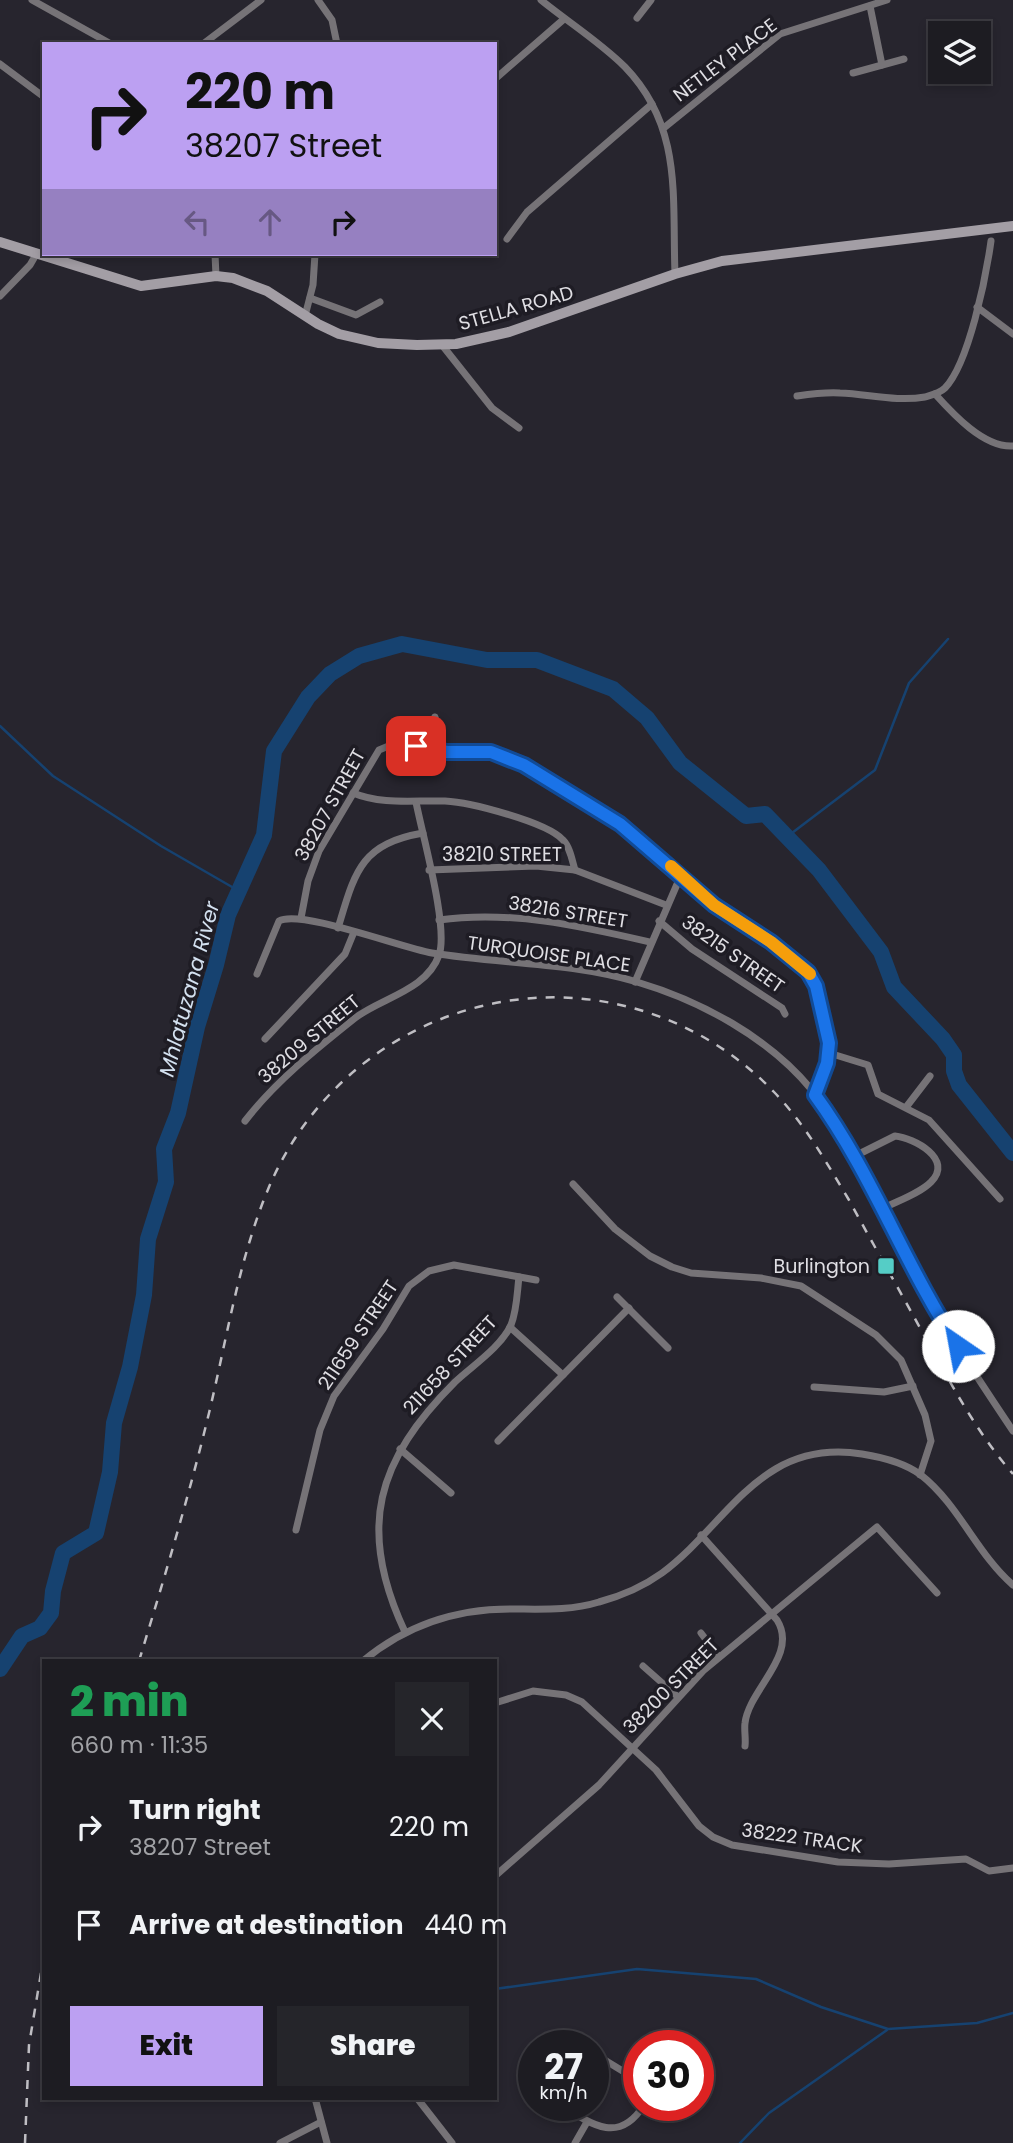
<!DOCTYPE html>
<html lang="en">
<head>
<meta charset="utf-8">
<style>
	body { margin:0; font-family:Poppins,sans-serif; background:#25252a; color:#f1f3f6; height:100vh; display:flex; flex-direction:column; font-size:26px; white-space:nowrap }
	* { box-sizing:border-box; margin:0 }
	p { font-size:23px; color:#a0a1a5 }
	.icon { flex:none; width:38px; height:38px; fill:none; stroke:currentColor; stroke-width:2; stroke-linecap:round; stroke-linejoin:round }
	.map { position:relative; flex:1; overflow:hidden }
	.details { position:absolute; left:42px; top:1659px; width:455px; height:441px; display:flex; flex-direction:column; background:#1d1c22; border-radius:0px; box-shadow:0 4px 10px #0003,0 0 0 2px #3b3a40 }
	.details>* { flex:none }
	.guide { position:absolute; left:42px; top:42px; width:455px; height:214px; border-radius:0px; box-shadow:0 4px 10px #0003,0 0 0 2px #3b3a40; background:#bca0f2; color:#111; overflow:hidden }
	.buttons { position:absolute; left:928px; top:21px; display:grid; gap:14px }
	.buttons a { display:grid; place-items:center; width:63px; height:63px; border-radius:0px; background:#1d1c22; box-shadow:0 4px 10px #0003,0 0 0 2px #3b3a40; font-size:35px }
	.speed { position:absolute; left:518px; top:2030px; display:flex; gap:14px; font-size:35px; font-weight:700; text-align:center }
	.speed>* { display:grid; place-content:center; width:91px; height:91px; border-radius:50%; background:#1d1c22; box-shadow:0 4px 10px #0003,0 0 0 2px #3b3a40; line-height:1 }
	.speed small { font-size:18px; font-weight:400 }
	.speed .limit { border:10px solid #d22; background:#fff; color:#111 }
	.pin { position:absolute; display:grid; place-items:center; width:60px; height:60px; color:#fff; margin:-30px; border-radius:14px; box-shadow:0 4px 10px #0006 }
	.me { position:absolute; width:77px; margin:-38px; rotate:327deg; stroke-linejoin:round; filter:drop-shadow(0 0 5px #0008) }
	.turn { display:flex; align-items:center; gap:24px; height:147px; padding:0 28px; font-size:32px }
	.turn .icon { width:91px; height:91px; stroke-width:2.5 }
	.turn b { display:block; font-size:49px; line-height:60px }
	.lanes { display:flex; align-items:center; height:66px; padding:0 28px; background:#0003; justify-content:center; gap:35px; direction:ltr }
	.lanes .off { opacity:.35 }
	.round { display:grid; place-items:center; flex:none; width:74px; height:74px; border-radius:0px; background:#25252a }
	.head { display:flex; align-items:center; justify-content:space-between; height:119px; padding:0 28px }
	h1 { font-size:42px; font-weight:800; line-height:52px; color:#1e9e55 }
	.cta { display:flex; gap:14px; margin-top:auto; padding:14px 28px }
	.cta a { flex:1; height:80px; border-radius:0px; background:#bca0f2; color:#111; font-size:28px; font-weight:800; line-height:80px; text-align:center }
	.cta a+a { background:#25252a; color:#f1f3f6 }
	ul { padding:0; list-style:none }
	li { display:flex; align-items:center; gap:21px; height:98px; padding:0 28px }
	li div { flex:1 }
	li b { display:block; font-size:26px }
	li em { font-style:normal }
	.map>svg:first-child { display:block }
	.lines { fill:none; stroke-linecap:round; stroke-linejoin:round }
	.stream { stroke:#164270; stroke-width:2.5 }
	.river { stroke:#164270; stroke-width:16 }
	.minor { stroke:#767377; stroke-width:7 }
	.secondary { stroke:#a39ea5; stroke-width:10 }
	.rail { stroke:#bfbec3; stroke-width:2.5; stroke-dasharray:9 9; stroke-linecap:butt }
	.route-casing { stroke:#114b97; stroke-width:18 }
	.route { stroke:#1a73e8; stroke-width:12 }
	.slow { stroke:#f59e0b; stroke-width:12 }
	.poi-dot { fill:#55cdc6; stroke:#1e1c24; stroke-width:2.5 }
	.labels { text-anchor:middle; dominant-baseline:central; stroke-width:7; stroke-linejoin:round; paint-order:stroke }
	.street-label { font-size:19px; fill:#e0dfe4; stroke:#1e1c24 }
	.poi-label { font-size:19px; fill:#e0dfe4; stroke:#1e1c24; text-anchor:end }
	.water-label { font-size:21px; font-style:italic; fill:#d4e1f0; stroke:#1e1c24 }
</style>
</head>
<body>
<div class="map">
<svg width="1013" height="2143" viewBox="0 0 1013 2143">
	<rect width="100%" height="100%" fill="#27252e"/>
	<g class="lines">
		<g class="stream">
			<polyline points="0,726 53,776 161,846 239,891"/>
			<polyline points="788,836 875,770 909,683 948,639"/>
			<polyline points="495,1989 637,1969 756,1979 821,2007 888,2029 977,2023 1013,2013"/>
			<polyline points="740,2143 769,2113 887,2030"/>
		</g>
		<polyline class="river" points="0,1669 22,1636 40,1628 51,1613 53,1591 63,1553 96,1533 110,1472 114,1423 130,1367 144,1295 148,1239 166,1182 164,1149 178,1113 197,1027 216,965 228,915 264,835 274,751 308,697 330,674 359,656 402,644 487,660 537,660 613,689 647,718 680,763 746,816 765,814 819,870 881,952 894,987 943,1039 954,1055 954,1071 959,1085 1013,1153"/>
		<g class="minor">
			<polyline points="32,0 111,44"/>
			<polyline points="318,0 332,20 337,44"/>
			<path d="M541 0C568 22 600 42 625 67 683 127 672 197 675 274"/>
			<polyline points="870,6 882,65"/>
			<polyline points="637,18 651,0"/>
			<polyline points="203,44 261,0"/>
			<polyline points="0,64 44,97"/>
			<polyline points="853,73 904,59"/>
			<polyline points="495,79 564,19"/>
			<polyline points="665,127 780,34 887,0"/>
			<polyline points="507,239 527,212 652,104"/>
			<polyline points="215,254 216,276"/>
			<polyline points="0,296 30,265 37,253"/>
			<polyline points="310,298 356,315 380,302"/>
			<polyline points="977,307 1013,334"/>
			<polyline points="305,316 313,285 315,254"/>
			<polyline points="442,345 492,408 519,428"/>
			<path d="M935 394C953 414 984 448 1013 446"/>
			<path d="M797 396C811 394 826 392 840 393 868 394 897 402 925 397 932 395 940 393 945 388 969 363 986 277 991 241"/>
			<polyline points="434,749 437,726 435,717"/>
			<path d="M353 793C382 805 414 800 445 801 469 802 547 822 563 840 570 847 572 860 575 870"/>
			<polyline points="429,870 536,866 575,870 666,905"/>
			<polyline points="301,918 308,881 319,851 379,750 391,745 408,745 447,752 491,752 517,761 620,824 714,905 799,964 815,981 829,1043 827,1063 815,1095"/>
			<path d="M439 920C511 910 580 926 650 942"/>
			<polyline points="659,921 692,949 782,1008 785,1014"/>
			<path d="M338 928C355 872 360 844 423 833"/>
			<path d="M257 974 279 921C300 909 402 948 432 953 500 964 570 962 637 982 701 1001 768 1037 811 1089 861 1150 891 1233 930 1302 956 1346 985 1389 1013 1431"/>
			<polyline points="635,982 681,875"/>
			<polyline points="265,1039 345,954 354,932"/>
			<polyline points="829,1053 868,1065 878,1094 929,1120 1000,1199"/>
			<polyline points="907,1106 930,1076"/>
			<path d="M245 1121C275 1082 316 1049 355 1018 381 998 427 990 439 955 449 928 422 834 416 802"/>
			<path d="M853 1157 895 1136C914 1138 954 1159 931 1182 919 1194 897 1201 882 1209"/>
			<polyline points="573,1184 615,1229 650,1256 672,1267 691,1273 761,1278 801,1286 876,1335 901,1360 925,1415 931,1441 920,1475"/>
			<polyline points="617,1297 668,1348"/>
			<polyline points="510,1327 563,1375"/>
			<polyline points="814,1387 884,1392 913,1386"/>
			<polyline points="498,1441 629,1308"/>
			<polyline points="400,1449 451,1493"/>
			<polyline points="296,1530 320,1430 334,1396 383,1329 409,1286 429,1271 454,1265 536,1280"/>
			<path d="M701 1535 777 1620C799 1655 749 1689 745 1723 744 1730 746 1739 745 1746"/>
			<path d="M405 1632C356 1528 377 1460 455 1382 472 1366 501 1347 511 1325 517 1310 517 1293 519 1277"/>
			<polyline points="701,1633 719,1657"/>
			<path d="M363 1661C405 1626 455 1609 510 1609 540 1609 570 1611 599 1602 621 1596 644 1586 662 1573 729 1523 760 1438 862 1454 881 1457 905 1463 921 1475 959 1505 977 1554 1013 1585"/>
			<polyline points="643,1666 678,1697"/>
			<polyline points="495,1703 533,1691 566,1695 582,1702 656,1770 699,1826 713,1837 732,1845 838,1862 889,1864 966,1859 989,1871 1013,1868"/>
			<polyline points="495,1876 599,1785 704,1670 877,1527 937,1593"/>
			<polyline points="593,2053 639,2081"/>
			<polyline points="315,2098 327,2143"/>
			<polyline points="417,2098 452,2143"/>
			<path d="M562 2105C594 2127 620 2143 644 2105"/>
			<polyline points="280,2143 321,2122"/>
			<polyline points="575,2143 587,2122"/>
		</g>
		<polyline class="secondary" points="0,242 141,286 216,276 233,278 267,291 318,324 339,334 378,343 417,345 456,344 509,332 675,274 722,261 1013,226"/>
		<g class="rail">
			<path d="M139 1661C164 1579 189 1496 209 1413 227 1338 239 1258 269 1187 315 1079 417 1006 534 998 623 992 712 1027 774 1092 805 1124 826 1162 849 1200 874 1246 900 1291 925 1337 951 1384 977 1433 1013 1474"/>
			<polyline points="25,2143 29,2045 44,1955"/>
		</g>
	</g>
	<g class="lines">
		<defs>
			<path id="route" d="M416 746 447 752H491L524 765 620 824 714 905 771 942 808 972 816 986 829 1043 827 1063 815 1095C872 1173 905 1266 958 1346"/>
		</defs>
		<use href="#route" class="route-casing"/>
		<use href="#route" class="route"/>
		<polyline class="slow" points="671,866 714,905 771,942 810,974"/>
	</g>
	<rect class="poi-dot" x="877" y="1257" width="18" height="18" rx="3.5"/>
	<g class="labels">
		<g class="street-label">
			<text transform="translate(725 60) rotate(-37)">NETLEY PLACE</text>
			<text transform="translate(516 308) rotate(-16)">STELLA ROAD</text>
			<text transform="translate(330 805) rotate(-61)">38207 STREET</text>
			<text x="502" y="854">38210 STREET</text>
			<text transform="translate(568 912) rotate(9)">38216 STREET</text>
			<text transform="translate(549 954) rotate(8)">TURQUOISE PLACE</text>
			<text transform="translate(733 954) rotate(35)">38215 STREET</text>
			<text transform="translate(309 1039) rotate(-40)">38209 STREET</text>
			<text transform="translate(358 1335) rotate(-56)">211659 STREET</text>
			<text transform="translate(450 1365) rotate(-47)">211658 STREET</text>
			<text transform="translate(671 1686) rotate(-45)">38200 STREET</text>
			<text transform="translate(802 1838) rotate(8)">38222 TRACK</text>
		</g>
		<g class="poi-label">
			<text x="870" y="1266">Burlington</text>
		</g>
		<g class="water-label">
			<text transform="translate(189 989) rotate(-75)">Mhlatuzana River</text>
		</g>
	</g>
</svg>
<div class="buttons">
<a><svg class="icon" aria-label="layers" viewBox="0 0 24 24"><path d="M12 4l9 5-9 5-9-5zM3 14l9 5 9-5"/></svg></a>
</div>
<div class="speed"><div>27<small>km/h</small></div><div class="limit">30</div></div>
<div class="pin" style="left:416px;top:746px;background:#d93025"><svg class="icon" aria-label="arrive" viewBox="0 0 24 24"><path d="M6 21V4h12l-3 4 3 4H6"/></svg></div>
<svg class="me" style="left:958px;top:1346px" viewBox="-20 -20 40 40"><circle r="19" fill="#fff"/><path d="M0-13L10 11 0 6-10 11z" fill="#1a73e8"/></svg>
<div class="guide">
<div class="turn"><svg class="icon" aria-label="right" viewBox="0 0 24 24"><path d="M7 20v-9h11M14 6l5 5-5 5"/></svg><div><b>220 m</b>38207 Street</div></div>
<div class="lanes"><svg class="icon off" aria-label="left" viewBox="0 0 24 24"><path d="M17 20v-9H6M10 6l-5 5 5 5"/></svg><svg class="icon off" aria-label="ahead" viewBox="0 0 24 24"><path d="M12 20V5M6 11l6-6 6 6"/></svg><svg class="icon" aria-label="right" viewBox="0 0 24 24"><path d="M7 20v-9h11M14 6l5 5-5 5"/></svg></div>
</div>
<section class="details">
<div class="head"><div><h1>2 min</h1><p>660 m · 11:35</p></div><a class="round"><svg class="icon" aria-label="close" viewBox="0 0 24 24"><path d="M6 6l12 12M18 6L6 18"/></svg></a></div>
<ul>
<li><svg class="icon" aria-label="right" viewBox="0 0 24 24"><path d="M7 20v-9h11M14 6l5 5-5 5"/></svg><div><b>Turn right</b><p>38207 Street</p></div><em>220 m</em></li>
<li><svg class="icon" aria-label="arrive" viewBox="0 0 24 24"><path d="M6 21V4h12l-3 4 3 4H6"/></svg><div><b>Arrive at destination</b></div><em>440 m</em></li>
</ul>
<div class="cta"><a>Exit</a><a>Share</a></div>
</section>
</div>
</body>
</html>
